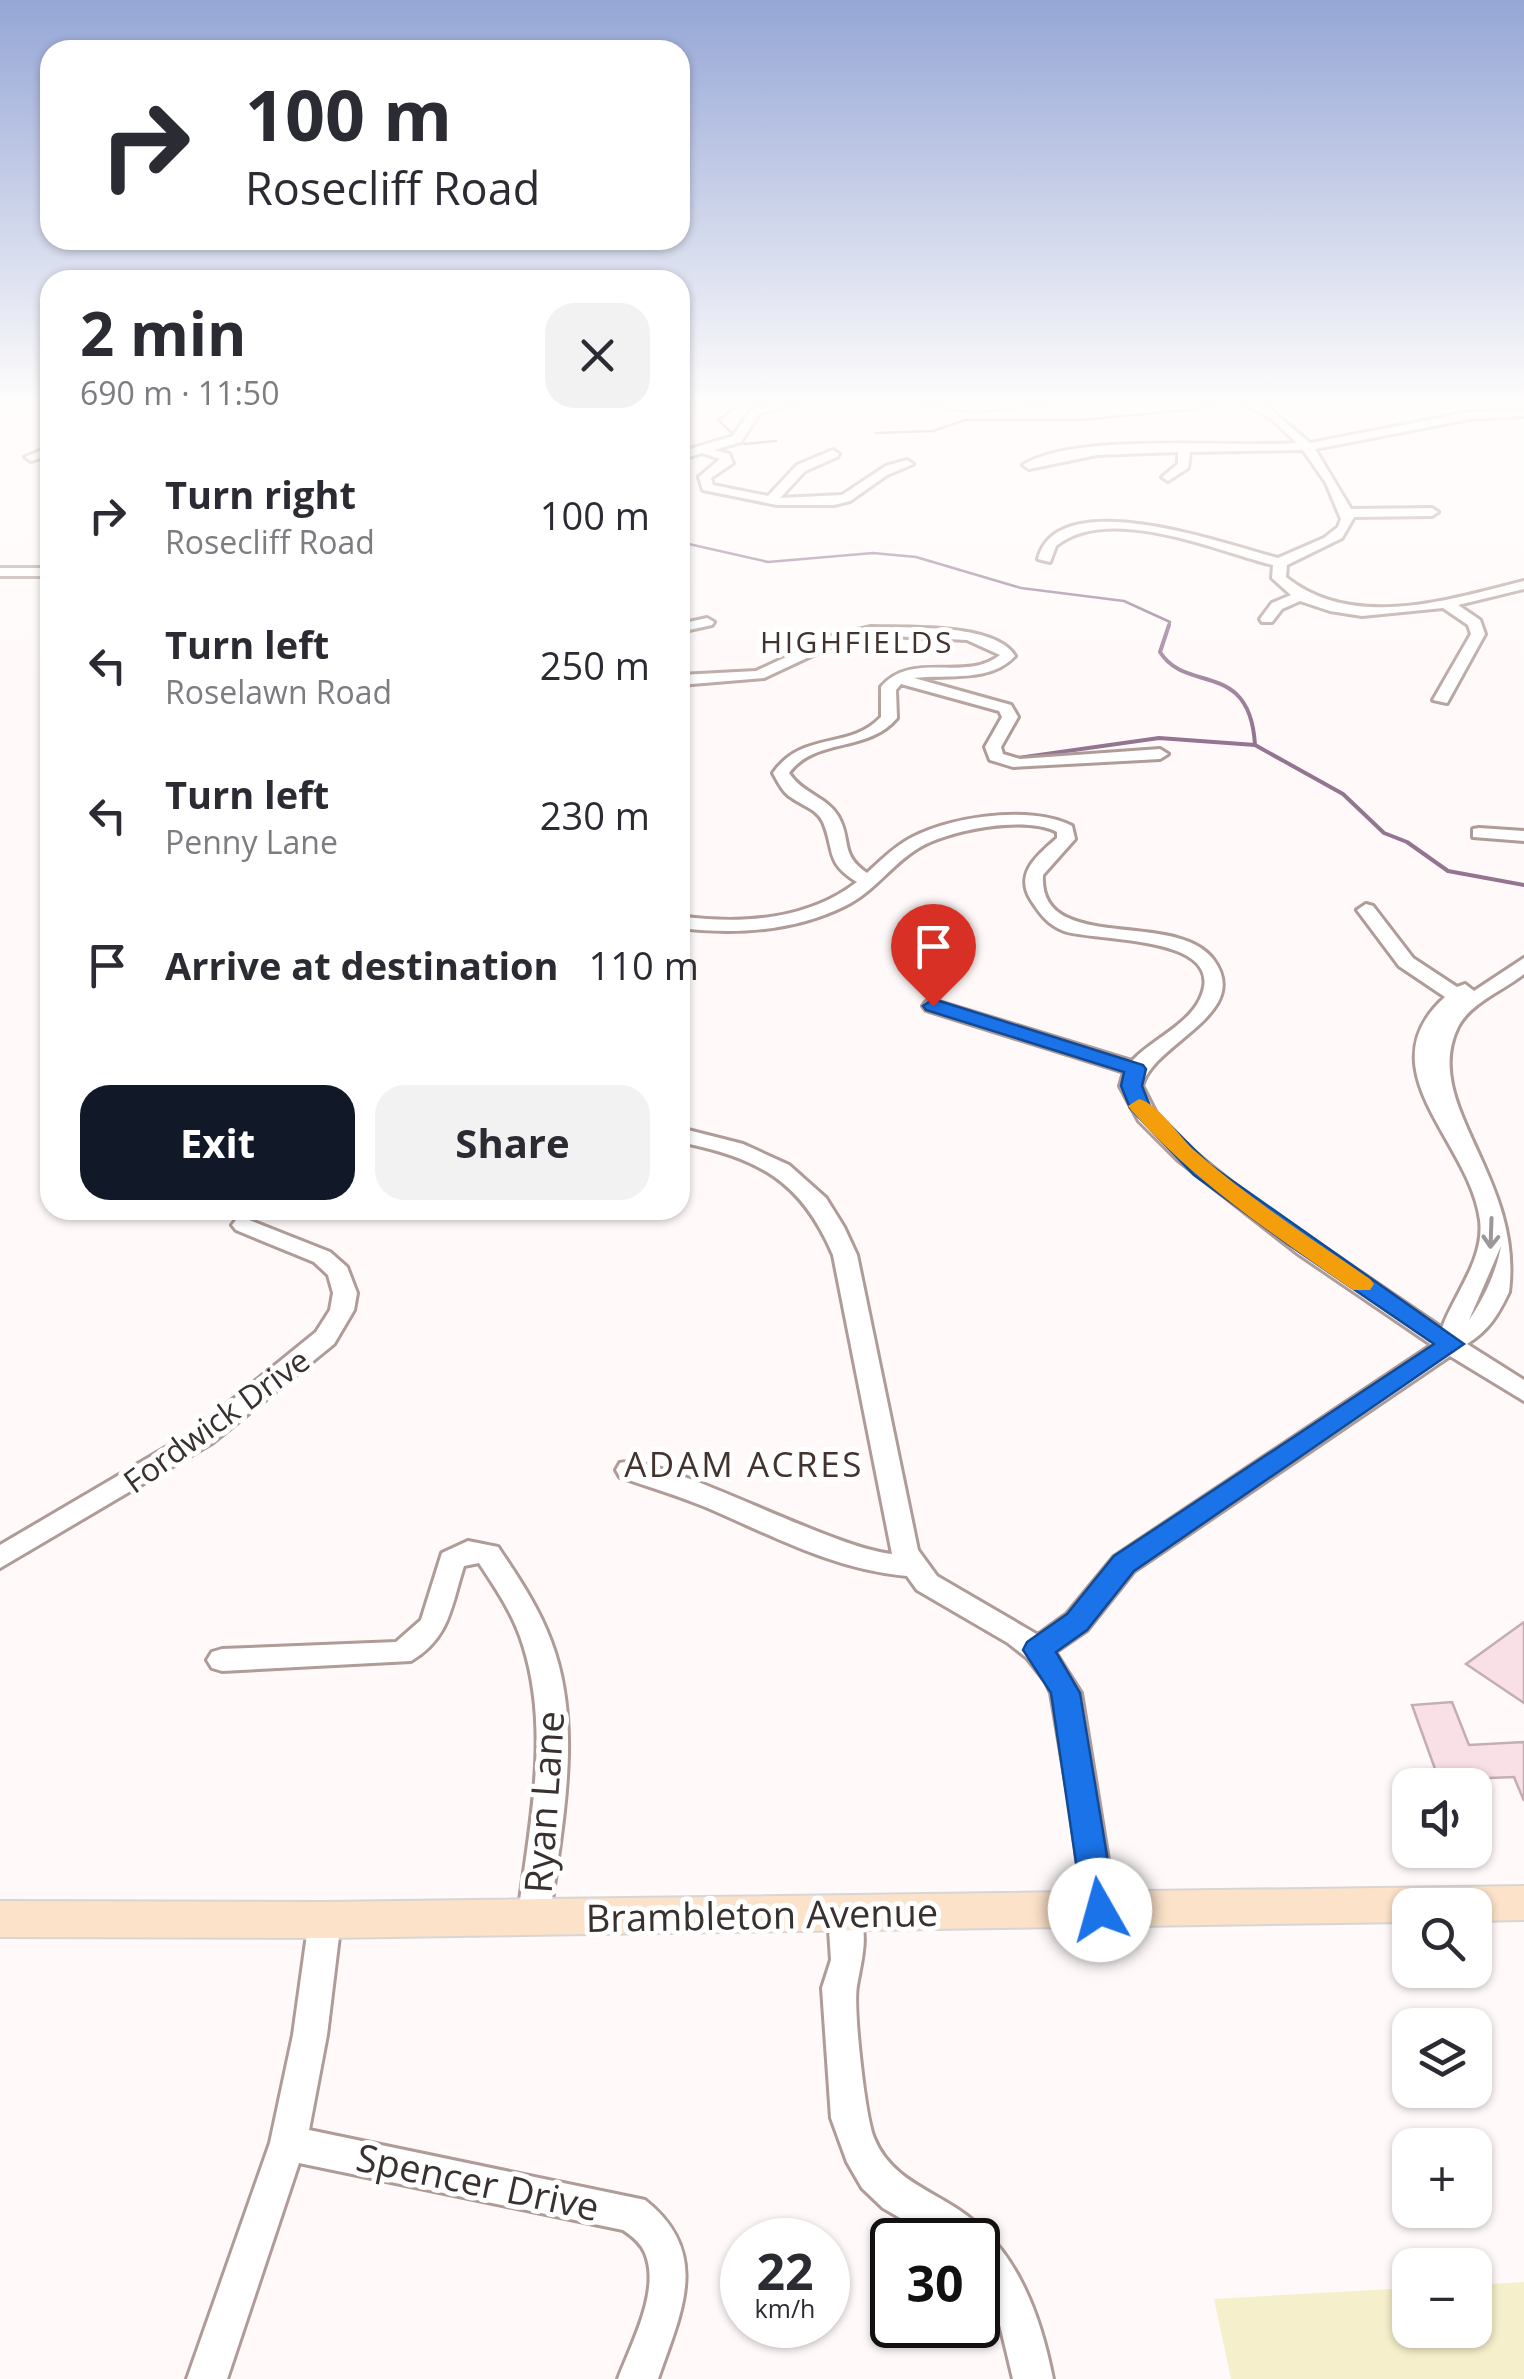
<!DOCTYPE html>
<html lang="en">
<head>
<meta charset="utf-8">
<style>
	body { margin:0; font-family:"Open Sans",sans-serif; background:#f2f2f3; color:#2b2b33; height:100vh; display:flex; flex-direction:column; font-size:38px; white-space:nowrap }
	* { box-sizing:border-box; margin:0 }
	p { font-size:32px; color:#7c7c81 }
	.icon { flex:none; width:55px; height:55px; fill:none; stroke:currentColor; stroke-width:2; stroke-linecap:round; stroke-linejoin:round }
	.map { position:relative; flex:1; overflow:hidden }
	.sheet { position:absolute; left:40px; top:270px; width:650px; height:950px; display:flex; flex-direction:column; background:#fff; border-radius:30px; box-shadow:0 2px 8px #0004 }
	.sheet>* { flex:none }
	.hud { position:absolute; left:40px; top:40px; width:650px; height:210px; border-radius:30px; box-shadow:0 2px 8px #0004; background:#fff; color:#2b2b33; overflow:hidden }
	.fabs { position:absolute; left:1392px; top:1768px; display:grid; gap:20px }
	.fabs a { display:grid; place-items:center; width:100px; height:100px; border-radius:20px; background:#fff; box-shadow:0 2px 8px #0004; font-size:50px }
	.speed { position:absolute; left:720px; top:2218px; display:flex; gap:20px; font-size:50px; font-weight:700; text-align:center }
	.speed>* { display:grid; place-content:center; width:130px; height:130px; border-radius:50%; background:#fff; box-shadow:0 2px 8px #0004; line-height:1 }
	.speed small { font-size:25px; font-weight:400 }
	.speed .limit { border:5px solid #111; border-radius:15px; background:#fff; color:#111 }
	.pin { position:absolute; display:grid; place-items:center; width:85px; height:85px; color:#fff; margin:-102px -42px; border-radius:50% 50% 50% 0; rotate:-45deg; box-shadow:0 0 10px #0007 }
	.pin .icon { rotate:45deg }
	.me { position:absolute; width:110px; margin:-55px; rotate:353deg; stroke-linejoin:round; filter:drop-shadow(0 0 8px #0008) }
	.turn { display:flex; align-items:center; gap:35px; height:210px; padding:0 40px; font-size:45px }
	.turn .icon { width:130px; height:130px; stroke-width:2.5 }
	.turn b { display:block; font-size:70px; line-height:85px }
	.round { display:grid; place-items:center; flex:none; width:105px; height:105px; border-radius:30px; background:#f2f2f3 }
	.head { display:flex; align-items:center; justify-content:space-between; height:170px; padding:0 40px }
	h1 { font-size:60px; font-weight:700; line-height:75px }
	.primary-button { display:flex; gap:20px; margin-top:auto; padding:20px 40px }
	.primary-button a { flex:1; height:115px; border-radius:30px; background:#111827; color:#fff; font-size:40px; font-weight:700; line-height:115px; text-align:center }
	.primary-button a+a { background:#f2f2f3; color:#2b2b33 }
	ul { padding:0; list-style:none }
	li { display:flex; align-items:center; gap:30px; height:150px; padding:0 40px }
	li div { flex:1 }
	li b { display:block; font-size:38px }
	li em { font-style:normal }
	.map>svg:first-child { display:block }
	.green { fill:#f5efcb }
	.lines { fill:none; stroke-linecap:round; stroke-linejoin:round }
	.stream-far1 { stroke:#937491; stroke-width:2.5 }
	.stream { stroke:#937491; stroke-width:4 }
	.building { fill:#f9dfe6; stroke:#c3aeb4; stroke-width:2.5 }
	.minor-casing { stroke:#af9b97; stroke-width:6 }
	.major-casing { stroke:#d7d6d5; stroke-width:4 }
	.minor { fill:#fff; fill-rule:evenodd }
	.major { fill:#fbe2c9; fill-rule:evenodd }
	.oneway { stroke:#9c9897 }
	.route { fill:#1a73e8; stroke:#114b97; stroke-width:2.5 }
	.slow { fill:#f59e0b }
	.labels { text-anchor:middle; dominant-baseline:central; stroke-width:10; stroke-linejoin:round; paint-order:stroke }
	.far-neighbourhood-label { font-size:30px; letter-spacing:2.5px; fill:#43332f; stroke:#fff }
	.street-label { font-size:32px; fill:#39312f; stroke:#fff }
	.neighbourhood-label { font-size:35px; letter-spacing:2.5px; fill:#43332f; stroke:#fff }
	.near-street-label { font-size:38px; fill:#39312f; stroke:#fff }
</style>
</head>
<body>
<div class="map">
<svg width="1524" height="2379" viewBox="0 0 1524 2379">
	<rect width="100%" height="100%" fill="#fffaf9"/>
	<polygon class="green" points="1524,2282 1524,2379 1231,2379 1214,2299 1410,2288 1410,2330 1475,2330 1475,2285"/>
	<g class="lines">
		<g class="stream-far1">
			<polyline points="1290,400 1319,400"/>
			<polyline points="731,432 718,420 746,400"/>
			<polyline points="876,433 933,431 965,420 1081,420 1187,410 1238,400"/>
			<polyline points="744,444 776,441"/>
			<polyline points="680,450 708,444"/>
			<polyline points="680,542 768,562 873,553 916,557 1021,588 1124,601 1170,622 1168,627"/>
			<polyline points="0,568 50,568"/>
		</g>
		<g class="stream">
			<path d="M1169 625 1160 652C1186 694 1250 659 1255 745"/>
			<polyline points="1010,759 1159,738 1255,745 1343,794 1384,833 1407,842 1448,871 1524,885"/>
		</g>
	</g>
	<g class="building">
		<polygon points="1524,1622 1524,1703 1466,1664"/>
		<polygon points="1452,1702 1469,1745 1524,1742 1524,1801 1514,1777 1439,1780 1412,1705"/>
	</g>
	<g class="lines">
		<defs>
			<g id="minor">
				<polygon points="789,400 807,400 759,414 741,442 714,450 729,454 733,463 711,478 713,485 768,496 797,465 833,450 839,454 837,457 805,471 780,498 842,495 886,466 907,460 913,464 887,475 850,501 834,505 777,505 703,490 699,477 720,459 702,453 680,460 680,452 733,436 751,410"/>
				<polygon points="896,400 975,405 1079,400 975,411"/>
				<path d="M1239 400 1265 405 1310 443 1470 412 1524 410V416L1470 419 1315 449 1351 509 1432 508 1438 512 1432 516 1354 517 1342 538 1287 565 1286 577C1353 631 1448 600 1524 581V589L1458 605 1480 620 1485 634 1447 703 1433 700 1471 634 1468 625 1443 608 1362 616 1330 611 1300 601 1282 609 1272 622H1262L1260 619 1272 603 1291 595 1272 578 1273 565C1216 551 1109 503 1056 546L1050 562 1038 559C1057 482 1230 546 1278 558L1324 538 1338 527 1341 519 1326 483 1303 450 1190 452 1188 468 1168 481 1162 477 1178 464V452L1097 455 1029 469 1023 465C1077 432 1229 448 1297 443L1273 420Z"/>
				<polygon points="50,447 50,455 31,461 25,457"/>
				<rect x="0" y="568" width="50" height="8"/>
				<polygon points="707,618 714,622 712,625 680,632 680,624"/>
				<path d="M871 627C906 628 996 623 1015 656 990 683 948 674 914 678L1011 705 1018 717 1001 747 1003 754 1020 759 1160 749 1168 754 1160 759 1013 767 990 760 985 747 1002 717 999 711 901 684 896 690 897 718C868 753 815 737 789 773 803 794 827 797 838 816 852 840 839 854 867 873 879 862 890 851 904 842 943 817 1030 804 1072 826L1075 839 1043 875C1038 955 1175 909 1213 959 1254 1014 1153 1042 1142 1086L1156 1113 1193 1151 1248 1196 1442 1328C1454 1294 1485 1259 1480 1220 1470 1141 1364 1070 1445 997L1399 966 1357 910 1366 904 1373 906 1413 958 1457 987 1465 984 1474 991 1524 958V974C1504 990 1470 1003 1458 1027 1420 1104 1524 1177 1509 1292 1498 1315 1489 1330 1467 1344L1524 1380V1401L1450 1356 1134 1571 1087 1630 1055 1652 1081 1693 1116 1909 1112 1919 1100 1923 1088 1919 1084 1909 1069 1799 1051 1693 1046 1682 1027 1658 1008 1643 917 1590 907 1576C835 1570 773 1536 708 1508 679 1496 649 1487 620 1477L616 1470 620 1463C658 1452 829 1548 892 1554L833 1255C801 1180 758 1158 680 1142V1128L743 1144 789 1165 826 1198 844 1227 857 1255 918 1550 937 1576 1038 1635 1067 1614 1114 1557 1432 1345 1297 1253 1178 1160 1139 1121 1120 1086 1124 1072 926 1010 923 1006 926 1002 933 1000 1132 1061C1151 1040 1187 1026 1200 999 1231 934 1095 942 1064 931 1048 925 1040 914 1031 900 1014 873 1038 855 1057 838V832C1025 815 947 830 917 849 890 866 874 892 845 906 795 931 735 935 680 928V916C740 925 808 920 857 882 825 863 835 850 823 822 817 809 803 806 792 798 783 793 778 782 773 773 803 730 849 751 881 717V687C912 650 966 683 1000 655L967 640 871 635 841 642 764 678 680 685V675L756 671 831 636ZM1501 1246C1496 1273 1484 1298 1469 1320Z"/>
				<polygon points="1479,828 1524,831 1524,841 1473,837 1473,829"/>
				<polygon points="244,1218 330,1252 347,1267 357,1293 354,1310 334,1344 212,1443 0,1568 0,1545 194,1431 316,1332 330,1310 333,1293 328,1275 314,1262 236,1230 232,1225 236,1220"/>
				<path d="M468 1541 498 1547C518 1577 538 1606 551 1641 584 1727 561 1827 550 1916L546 1926 534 1930 522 1926 518 1916C529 1827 551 1733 523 1645 514 1615 496 1589 479 1563L464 1566C451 1606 450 1638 411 1661L222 1671 212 1668 207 1660 212 1652 222 1649 396 1642 421 1620 442 1553Z"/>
				<path d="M844 1900 856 1904C870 1934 862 1957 857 1986 853 2008 865 2116 874 2138 890 2177 926 2188 959 2210 1016 2248 1040 2313 1053 2379H1013L997 2312 978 2279V2240H938L883 2208 862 2188 847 2162 831 2118 822 1988 831 1960 828 1914 832 1904Z"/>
				<path d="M325 1906 337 1910 341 1920 327 2035 309 2130 645 2200C712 2253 681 2312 658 2379H618C631 2344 661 2290 645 2253 641 2243 632 2236 623 2230L299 2163 227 2379H187L270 2143 293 2035 309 1920 313 1910Z"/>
			</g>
			<polygon id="major" points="1524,1886 1524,1920 1475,1921 1475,1905 1410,1905 1410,1922 325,1938 0,1937 0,1901 325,1902"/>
		</defs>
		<use href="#minor" class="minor-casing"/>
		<use href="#major" class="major-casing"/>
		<use href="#minor" class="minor"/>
		<use href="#major" class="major"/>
	</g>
	<defs><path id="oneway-shaft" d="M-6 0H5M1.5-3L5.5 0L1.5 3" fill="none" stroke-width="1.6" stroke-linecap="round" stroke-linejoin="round" transform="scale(2.5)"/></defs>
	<use class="oneway" href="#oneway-shaft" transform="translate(1491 1233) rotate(92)"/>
	<linearGradient id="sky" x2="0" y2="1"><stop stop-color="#95a6d6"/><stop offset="0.55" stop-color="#fffdfc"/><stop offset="1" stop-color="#fffdfc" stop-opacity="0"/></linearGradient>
	<rect width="1524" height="733" fill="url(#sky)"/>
	<polygon class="route" points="933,999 1143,1065 1146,1069 1142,1086 1150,1106 1210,1165 1464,1344 1134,1571 1087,1630 1056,1652 1080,1693 1116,1910 1111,1920 1100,1924 1088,1920 1083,1910 1051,1693 1023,1650 1027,1642 1067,1614 1114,1556 1434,1344 1289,1245 1194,1175 1130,1108 1121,1086 1124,1072 926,1010 923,1006"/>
	<path class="slow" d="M1139 1099C1159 1104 1179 1137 1195 1151 1250 1199 1310 1238 1370 1279L1374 1284 1370 1290H1353C1274 1235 1195 1183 1131 1110L1128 1106Z"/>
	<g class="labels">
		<g class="far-neighbourhood-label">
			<text x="857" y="641">HIGHFIELDS</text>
		</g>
		<g class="street-label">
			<text transform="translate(216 1420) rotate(-36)">Fordwick Drive</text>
		</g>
		<g class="neighbourhood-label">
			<text x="744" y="1463">ADAM ACRES</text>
		</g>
		<g class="near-street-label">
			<text transform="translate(543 1802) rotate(-86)">Ryan Lane</text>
			<text transform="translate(762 1914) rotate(-1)">Brambleton Avenue</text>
			<text transform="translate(478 2181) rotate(12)">Spencer Drive</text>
		</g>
	</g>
</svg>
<div class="fabs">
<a><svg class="icon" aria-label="sound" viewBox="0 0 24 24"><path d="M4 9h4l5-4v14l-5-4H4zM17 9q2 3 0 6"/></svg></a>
<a><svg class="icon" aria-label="search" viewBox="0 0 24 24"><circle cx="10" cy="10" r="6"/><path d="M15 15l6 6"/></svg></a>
<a><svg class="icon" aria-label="layers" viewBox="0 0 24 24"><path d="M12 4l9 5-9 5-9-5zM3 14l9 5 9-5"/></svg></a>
<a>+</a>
<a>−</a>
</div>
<div class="speed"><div>22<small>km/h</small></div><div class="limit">30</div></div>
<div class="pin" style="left:933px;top:1006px;background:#d93025"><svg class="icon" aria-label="arrive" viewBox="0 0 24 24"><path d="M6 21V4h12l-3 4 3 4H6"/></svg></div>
<svg class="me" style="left:1100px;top:1910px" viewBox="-20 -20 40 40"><circle r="19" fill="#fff"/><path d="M0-13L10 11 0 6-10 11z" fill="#1a73e8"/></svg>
<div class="hud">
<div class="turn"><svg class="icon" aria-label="right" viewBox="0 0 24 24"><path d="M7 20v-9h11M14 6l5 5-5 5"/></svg><div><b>100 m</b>Rosecliff Road</div></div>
</div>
<section class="sheet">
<div class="head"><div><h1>2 min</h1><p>690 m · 11:50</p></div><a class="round"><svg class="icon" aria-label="close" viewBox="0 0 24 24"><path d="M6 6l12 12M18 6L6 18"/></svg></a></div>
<ul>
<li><svg class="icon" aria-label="right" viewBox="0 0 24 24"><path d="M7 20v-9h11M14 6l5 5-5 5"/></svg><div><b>Turn right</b><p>Rosecliff Road</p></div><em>100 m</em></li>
<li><svg class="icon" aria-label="left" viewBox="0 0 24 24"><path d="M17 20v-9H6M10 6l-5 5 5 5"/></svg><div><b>Turn left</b><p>Roselawn Road</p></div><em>250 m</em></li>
<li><svg class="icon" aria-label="left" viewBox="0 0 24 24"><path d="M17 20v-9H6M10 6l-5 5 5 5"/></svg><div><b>Turn left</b><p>Penny Lane</p></div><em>230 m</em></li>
<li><svg class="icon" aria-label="arrive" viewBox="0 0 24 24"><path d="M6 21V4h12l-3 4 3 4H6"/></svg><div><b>Arrive at destination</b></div><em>110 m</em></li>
</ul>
<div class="primary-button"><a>Exit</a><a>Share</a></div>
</section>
</div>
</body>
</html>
